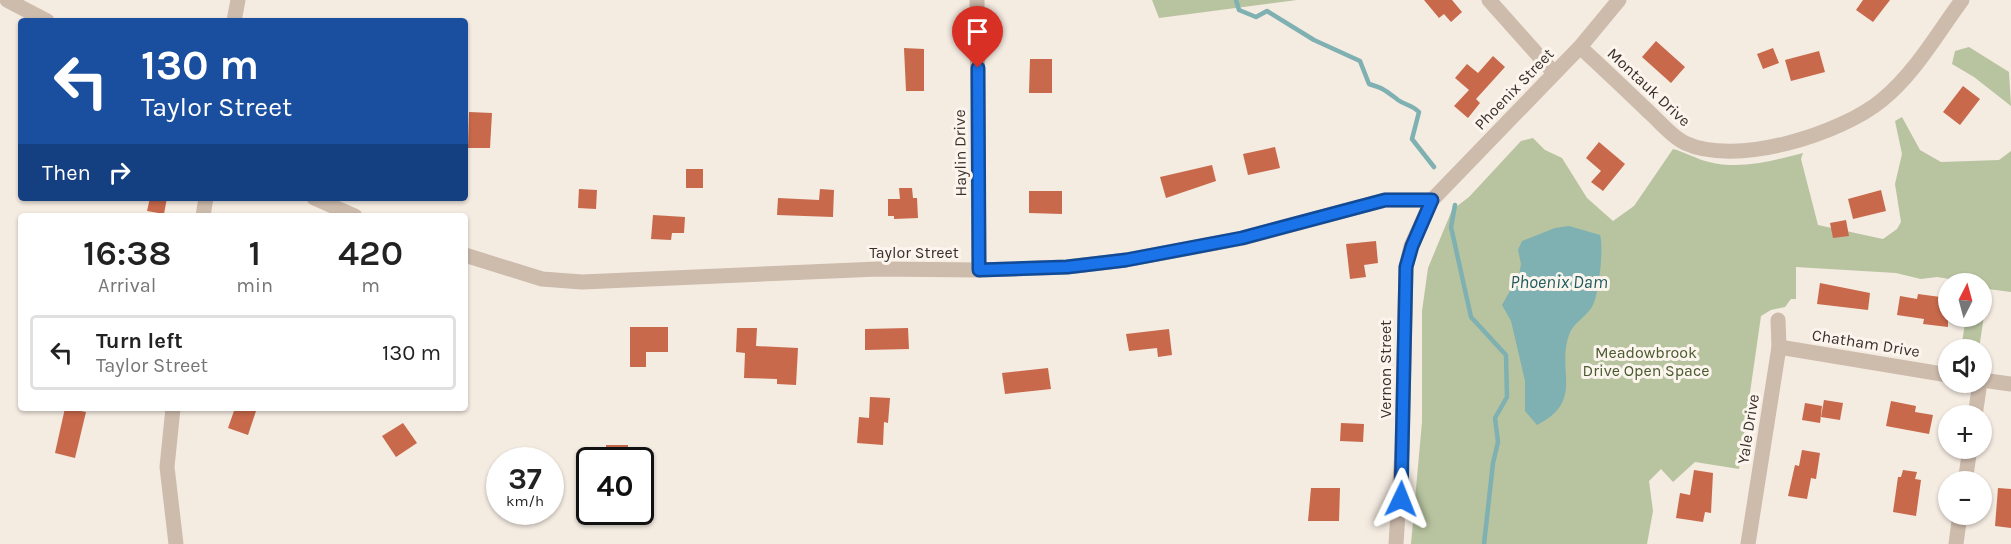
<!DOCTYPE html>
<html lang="en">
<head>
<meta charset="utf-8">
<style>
	body { margin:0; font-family:Karla,sans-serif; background:#f6f6f6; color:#222; height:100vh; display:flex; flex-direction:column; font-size:22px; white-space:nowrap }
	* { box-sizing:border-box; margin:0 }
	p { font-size:20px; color:#767676 }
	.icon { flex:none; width:33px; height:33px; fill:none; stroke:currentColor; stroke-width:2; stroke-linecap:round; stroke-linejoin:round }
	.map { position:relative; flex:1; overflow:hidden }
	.details { position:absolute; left:18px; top:213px; width:450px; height:198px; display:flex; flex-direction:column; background:#fff; border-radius:6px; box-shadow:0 2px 4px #0004 }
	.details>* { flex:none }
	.hud { position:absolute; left:18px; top:18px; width:450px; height:183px; border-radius:6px; box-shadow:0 2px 4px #0004; background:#1a4fa0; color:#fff; overflow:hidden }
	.needle { width:39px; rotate:6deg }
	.tools { position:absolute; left:1938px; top:273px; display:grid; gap:12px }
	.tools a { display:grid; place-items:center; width:54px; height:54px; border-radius:50%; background:#fff; box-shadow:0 2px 4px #0004; font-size:30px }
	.speed { position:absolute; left:486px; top:447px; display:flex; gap:12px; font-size:30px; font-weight:700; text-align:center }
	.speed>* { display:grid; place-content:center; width:78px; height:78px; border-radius:50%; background:#fff; box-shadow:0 2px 4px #0004; line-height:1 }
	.speed small { font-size:15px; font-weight:400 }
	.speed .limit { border:3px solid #111; border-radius:9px; background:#fff; color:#111 }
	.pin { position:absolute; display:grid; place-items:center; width:51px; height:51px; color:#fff; margin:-62px -26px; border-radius:50% 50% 50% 0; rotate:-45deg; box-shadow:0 0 6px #0007 }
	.pin .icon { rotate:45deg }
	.me { position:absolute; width:66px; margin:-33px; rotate:2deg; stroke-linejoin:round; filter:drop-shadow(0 0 4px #0008) }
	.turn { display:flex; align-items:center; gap:21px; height:126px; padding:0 24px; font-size:27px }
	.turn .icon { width:78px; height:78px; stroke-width:2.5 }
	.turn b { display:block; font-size:42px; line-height:51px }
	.then { display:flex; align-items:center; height:57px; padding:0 24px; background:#0003; gap:12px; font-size:22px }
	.eta { display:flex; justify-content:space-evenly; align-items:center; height:102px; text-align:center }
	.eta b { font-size:36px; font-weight:600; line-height:42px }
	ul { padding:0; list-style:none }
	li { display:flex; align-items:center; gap:18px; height:75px; margin:0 12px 9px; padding:0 12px; border:3px solid #e0e0e0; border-radius:6px }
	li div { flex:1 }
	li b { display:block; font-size:22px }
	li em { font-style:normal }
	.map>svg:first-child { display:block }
	.green { fill:#b8c4a0 }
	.water { fill:#7fb0b2 }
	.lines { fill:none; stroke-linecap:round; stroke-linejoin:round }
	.stream { stroke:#7fb0b2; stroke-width:4.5 }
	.building { fill:#c8694b }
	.minor { stroke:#cdbbac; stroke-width:15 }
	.tertiary { stroke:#cdbbac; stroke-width:15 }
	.route-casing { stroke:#114b97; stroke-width:15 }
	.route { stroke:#1a73e8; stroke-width:10 }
	.labels { text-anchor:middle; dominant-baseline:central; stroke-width:6; stroke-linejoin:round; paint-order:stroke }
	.street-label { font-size:16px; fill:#3b302b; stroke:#fbf5ee }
	.park-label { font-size:16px; fill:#4a5a2e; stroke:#fbf5ee }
	.water-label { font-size:18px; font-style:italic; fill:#1f5a5e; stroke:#fbf5ee }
</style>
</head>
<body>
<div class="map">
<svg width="2011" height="544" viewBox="0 0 2011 544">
	<rect width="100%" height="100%" fill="#f4ebe1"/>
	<g class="green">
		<polygon points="1152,0 1297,0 1159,18"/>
		<polygon points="1969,47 2009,72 2011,106 1974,77 1952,64 1955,51"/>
		<path d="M1902 117 1920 150 1941 162 1999 160 2011 151V292L1988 289 1979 349H1961L1966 317 1982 316V284L1937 277 1921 279 1896 273 1796 267V299H1791L1785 307 1771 310 1761 316 1739 469 1695 462 1673 482 1661 469 1649 481 1653 511 1647 544H1411L1422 422V311L1428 268 1452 210 1469 197 1521 141 1533 138 1545 150 1562 158 1587 198 1613 221 1634 206 1673 149C1685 152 1696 159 1709 162 1741 170 1772 161 1803 153L1801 159 1818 225 1883 239 1897 229 1901 222 1895 184 1902 154 1895 121Z"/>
	</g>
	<path class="water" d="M1569 226 1600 235C1604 247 1599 296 1592 307 1585 318 1573 323 1569 335 1556 370 1585 401 1537 425L1525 411V381L1511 321 1502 305 1519 275 1521 264 1518 250 1522 241 1555 228Z"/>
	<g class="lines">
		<g class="stream">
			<path d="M1236 0 1239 10 1256 17 1267 11 1314 40 1360 61 1369 84C1385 89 1385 90 1398 100 1405 105 1412 105 1419 112L1412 139 1434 167"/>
			<polyline points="1455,205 1451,227 1471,317 1506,355 1507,397 1495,418 1498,442 1493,463 1484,544"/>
		</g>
	</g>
	<g class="building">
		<polygon points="1424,0 1452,0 1462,12 1451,22 1444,14 1439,18"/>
		<polygon points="1863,0 1890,0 1873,22 1856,10"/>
		<polygon points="1656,41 1685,67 1671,83 1642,57"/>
		<polygon points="904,48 924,49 924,91 906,91"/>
		<polygon points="1773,48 1779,63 1763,69 1757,54"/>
		<polygon points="1819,51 1825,72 1791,81 1785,60"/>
		<polygon points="1493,56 1505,67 1476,99 1480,103 1468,118 1454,106 1469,90 1455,78 1467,64 1478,73"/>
		<polygon points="1030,59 1052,59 1052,93 1029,93"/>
		<polygon points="1963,86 1980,99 1960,125 1943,112"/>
		<polygon points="469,112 492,113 490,148 468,148"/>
		<polygon points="1599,142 1625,164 1603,191 1591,182 1601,171 1586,158"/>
		<polygon points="1275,147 1280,168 1248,175 1243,154"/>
		<polygon points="1212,165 1216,181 1166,198 1160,177"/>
		<rect x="686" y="169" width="17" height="19"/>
		<polygon points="899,188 912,188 913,198 917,198 918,218 894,219 894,216 888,216 888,199 900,199"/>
		<polygon points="579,189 597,190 596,209 578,208"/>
		<polygon points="820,189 834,190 833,217 777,215 778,198 819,200"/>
		<polygon points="1881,190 1886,211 1853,219 1848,199"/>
		<polygon points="1029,191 1062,191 1062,214 1029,213"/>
		<polygon points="150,198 167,198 164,214 147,211"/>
		<polygon points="653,215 685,217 684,233 672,233 671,240 651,239"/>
		<polygon points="1846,220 1849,236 1833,238 1830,223"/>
		<polygon points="1376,241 1378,263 1364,265 1366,277 1350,279 1346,244"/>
		<polygon points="1820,283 1870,293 1868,310 1817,304"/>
		<polygon points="1918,294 1948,298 1948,327 1923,324 1924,319 1897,315 1900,296 1917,299"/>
		<polygon points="630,327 668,327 668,352 646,352 646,367 630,367"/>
		<polygon points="737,328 757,328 756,346 798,348 796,385 777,384 777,379 744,378 745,353 736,352"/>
		<polygon points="908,328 909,349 865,350 865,329"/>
		<polygon points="1169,329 1172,355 1158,357 1157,348 1129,351 1126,334"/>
		<polygon points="1048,368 1051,389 1005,394 1002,373"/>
		<polygon points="870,397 890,398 888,423 884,422 883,445 857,443 859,417 869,418"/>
		<polygon points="1824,400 1843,403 1840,420 1821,417"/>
		<polygon points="1891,401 1916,406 1915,412 1933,415 1929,434 1886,426"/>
		<polygon points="1805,403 1822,406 1820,423 1802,420"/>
		<polygon points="65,408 86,412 75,458 55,453"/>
		<polygon points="235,408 257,408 248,435 228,428"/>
		<polygon points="403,423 417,443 396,457 382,436"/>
		<polygon points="1341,423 1364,424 1363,442 1340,441"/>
		<rect x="606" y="445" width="22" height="15"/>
		<polygon points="1802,450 1820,453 1816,479 1811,478 1807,499 1788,496 1795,465 1799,466"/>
		<polygon points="1694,470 1713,473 1711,513 1705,512 1703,522 1676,518 1680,493 1690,495"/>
		<polygon points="1903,470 1917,472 1915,479 1921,480 1916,516 1893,512 1898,477 1901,477"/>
		<polygon points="1311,488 1340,488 1339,521 1308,521"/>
		<polygon points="1998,488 2011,489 2011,528 1995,526"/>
	</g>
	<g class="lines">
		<g class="minor">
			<polyline points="977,0 979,270"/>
			<polyline points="1489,0 1554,73"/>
			<polyline points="234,21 238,0"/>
			<path d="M1580 47C1604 69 1627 91 1650 113 1660 122 1672 137 1685 143 1736 167 1841 134 1882 100 1915 73 1937 34 1962 0"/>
			<polyline points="1779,347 1948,375"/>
			<polyline points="1982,380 2011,384"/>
			<polyline points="1975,416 1980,382"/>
			<polyline points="1965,482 1970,448"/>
			<polyline points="1748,544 1779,347 1778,320"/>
			<polyline points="1956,544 1960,514"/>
		</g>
		<g class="tertiary">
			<polyline points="7,0 47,21"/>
			<polyline points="314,198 355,216"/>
			<polyline points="203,216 206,198"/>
			<polyline points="465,255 542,279 582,282 878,269 979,270 1067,267 1126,260 1243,238 1385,200 1432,200"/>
			<polyline points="173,408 167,467 176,544"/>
			<polyline points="1396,544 1402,451 1406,267 1411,246 1432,200 1580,47 1619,0"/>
		</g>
	</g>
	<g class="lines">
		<defs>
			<polyline id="route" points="978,68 979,270 1067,267 1126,260 1242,238 1385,200 1432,200 1412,246 1406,267 1401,499"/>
		</defs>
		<use href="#route" class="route-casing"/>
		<use href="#route" class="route"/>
	</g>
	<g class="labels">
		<g class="street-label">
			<text transform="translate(1649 87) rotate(43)">Montauk Drive</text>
			<text transform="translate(1514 89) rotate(-46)">Phoenix Street</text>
			<text transform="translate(960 153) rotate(-91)">Haylin Drive</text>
			<text x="914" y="252">Taylor Street</text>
			<text transform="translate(1866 343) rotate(9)">Chatham Drive</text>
			<text transform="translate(1385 369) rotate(-90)">Vernon Street</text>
			<text transform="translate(1748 429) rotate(-81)">Yale Drive</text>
		</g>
		<g class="park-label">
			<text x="1646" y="352">Meadowbrook<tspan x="1646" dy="18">Drive Open Space</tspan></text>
		</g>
		<g class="water-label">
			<text x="1559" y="282">Phoenix Dam</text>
		</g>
	</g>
</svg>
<div class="tools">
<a><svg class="needle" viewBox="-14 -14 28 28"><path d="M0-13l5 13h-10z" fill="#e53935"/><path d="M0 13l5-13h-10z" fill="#767676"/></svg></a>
<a><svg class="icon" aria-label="sound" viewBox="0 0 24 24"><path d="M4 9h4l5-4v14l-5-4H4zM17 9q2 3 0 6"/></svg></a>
<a>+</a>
<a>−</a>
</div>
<div class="speed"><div>37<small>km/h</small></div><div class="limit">40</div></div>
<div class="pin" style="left:978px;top:68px;background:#d93025"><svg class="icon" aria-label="arrive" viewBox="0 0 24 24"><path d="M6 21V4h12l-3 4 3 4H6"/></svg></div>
<svg class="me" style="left:1401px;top:499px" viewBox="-20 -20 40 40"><path d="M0-17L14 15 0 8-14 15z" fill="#1a73e8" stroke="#fff" stroke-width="4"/></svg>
<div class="hud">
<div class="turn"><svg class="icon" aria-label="left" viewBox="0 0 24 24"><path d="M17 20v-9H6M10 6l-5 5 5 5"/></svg><div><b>130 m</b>Taylor Street</div></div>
<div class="then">Then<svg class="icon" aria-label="right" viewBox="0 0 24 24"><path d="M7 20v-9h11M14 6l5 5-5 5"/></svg></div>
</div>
<section class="details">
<div class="eta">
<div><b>16:38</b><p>Arrival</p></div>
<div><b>1</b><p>min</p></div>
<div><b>420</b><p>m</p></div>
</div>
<ul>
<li><svg class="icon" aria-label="left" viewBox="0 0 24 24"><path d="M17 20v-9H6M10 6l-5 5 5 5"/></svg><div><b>Turn left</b><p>Taylor Street</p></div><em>130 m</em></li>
</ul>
</section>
</div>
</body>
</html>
